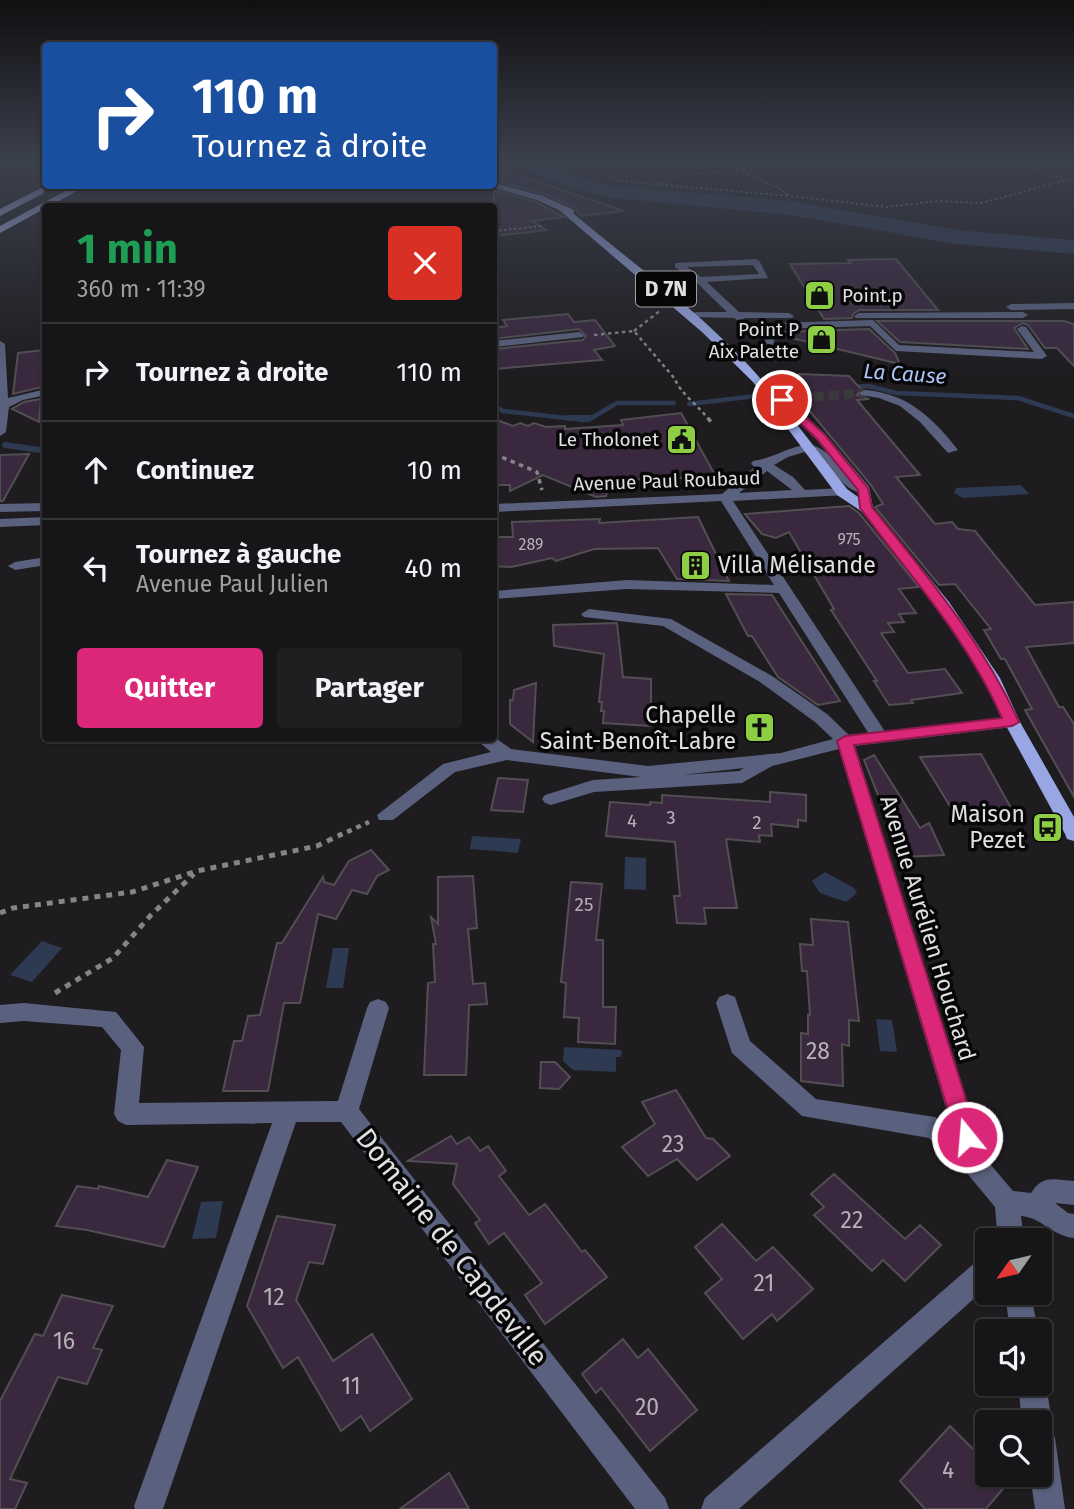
<!DOCTYPE html>
<html lang="fr">
<head>
<meta charset="utf-8">
<style>
	body { margin:0; font-family:"Fira Sans",sans-serif; background:#1f1e20; color:#f1f3f6; height:100vh; display:flex; flex-direction:column; font-size:26px; white-space:nowrap }
	* { box-sizing:border-box; margin:0 }
	p { font-size:23px; color:#9e9fa1 }
	.icon { flex:none; width:38px; height:38px; fill:none; stroke:currentColor; stroke-width:2; stroke-linecap:round; stroke-linejoin:round }
	.map { position:relative; flex:1; overflow:hidden }
	.details { position:absolute; left:42px; top:203px; width:455px; height:539px; display:flex; flex-direction:column; background:#161517; border-radius:7px; box-shadow:0 2px 5px #0004,0 0 0 2px #353436 }
	.details>* { flex:none }
	.hud { position:absolute; left:42px; top:42px; width:455px; height:147px; border-radius:7px; box-shadow:0 2px 5px #0004,0 0 0 2px #353436; background:#1a4fa0; color:#fff; overflow:hidden }
	.needle { width:46px; rotate:236deg }
	.fabs { position:absolute; left:975px; top:1228px; display:grid; gap:14px }
	.fabs a { display:grid; place-items:center; width:77px; height:77px; border-radius:7px; background:#161517; box-shadow:0 2px 5px #0004,0 0 0 2px #353436; font-size:35px }
	.pin { position:absolute; display:grid; place-items:center; width:60px; height:60px; color:#fff; margin:-30px; border:4px solid #fff; border-radius:50%; box-shadow:0 2px 7px #0007 }
	.me { position:absolute; width:77px; margin:-38px; rotate:343deg; stroke-linejoin:round; filter:drop-shadow(0 0 5px #0008) }
	.turn { display:flex; align-items:center; gap:24px; height:147px; padding:0 35px; font-size:32px }
	.turn .icon { width:91px; height:91px; stroke-width:2.5 }
	.turn b { display:block; font-size:49px; line-height:60px }
	.round { display:grid; place-items:center; flex:none; width:74px; height:74px; border-radius:7px; background:#1f1e20 }
	.head { display:flex; align-items:center; justify-content:space-between; height:119px; padding:0 35px }
	h1 { font-size:42px; font-weight:700; line-height:52px; color:#1e9e55 }
	.cta { display:flex; gap:14px; margin-top:auto; padding:14px 35px }
	.cta a { flex:1; height:80px; border-radius:7px; background:#db2777; color:#fff; font-size:28px; font-weight:700; line-height:80px; text-align:center }
	.cta a+a { background:#1f1e20; color:#f1f3f6 }
	ul { padding:0; list-style:none }
	li { display:flex; align-items:center; gap:21px; height:98px; padding:0 35px; border-top:2px solid #353436 }
	li div { flex:1 }
	li b { display:block; font-size:26px }
	li em { font-style:normal }
	.map>svg:first-child { display:block }
	.water { fill:#2d3a52 }
	.lines { fill:none; stroke-linecap:round; stroke-linejoin:round }
	.stream-far1 { stroke:#2d3a52; stroke-width:4.5 }
	.stream { stroke:#2d3a52; stroke-width:6 }
	.river { fill:#2d3a52; fill-rule:evenodd }
	.building { fill:#39283e; stroke:#514f52; stroke-width:2 }
	.minor-tunnel { stroke:#3b393c; stroke-width:10; stroke-dasharray:10 5; stroke-linecap:butt }
	.path-far4 { stroke:#858486; stroke-width:2; stroke-dasharray:2.5 2.5; stroke-linecap:butt }
	.path-far3 { stroke:#858486; stroke-width:2.5; stroke-dasharray:3.5 3.5; stroke-linecap:butt }
	.path-far2 { stroke:#858486; stroke-width:3.5; stroke-dasharray:4.5 4.5; stroke-linecap:butt }
	.path-far1 { stroke:#858486; stroke-width:4.5; stroke-dasharray:5 5; stroke-linecap:butt }
	.path { stroke:#858486; stroke-width:5; stroke-dasharray:6 6; stroke-linecap:butt }
	.minor { fill:#5a617e; fill-rule:evenodd }
	.major { fill:#98a7e4; fill-rule:evenodd }
	.highway { fill:#b5c4ff; fill-rule:evenodd }
	.route { fill:#db2777; stroke:#8e194d; stroke-width:2 }
	.labels { text-anchor:middle; dominant-baseline:central; stroke-width:7; stroke-linejoin:round; paint-order:stroke }
	.far-number-label { font-size:16px; fill:#b6b1b8 }
	.far-poi-label { font-size:19px; fill:#e0dfe1; stroke:#080708; text-anchor:end }
	.far-street-label { font-size:19px; fill:#e0dfe1; stroke:#080708 }
	.number-label { font-size:19px; fill:#b6b1b8 }
	.shield { fill:#080708; stroke:#9f9ea0; stroke-width:2 }
	.shield-label { font-size:21px; font-weight:bold; fill:#e0dfe1 }
	.far-water-label { font-size:21px; font-style:italic; fill:#aac5f6; stroke:#080708 }
	.poi-label { font-size:23px; fill:#e0dfe1; stroke:#080708; text-anchor:end }
	.street-label { font-size:23px; fill:#e0dfe1; stroke:#080708 }
	.near-number-label { font-size:23px; fill:#b6b1b8 }
	.near-street-label { font-size:28px; fill:#e0dfe1; stroke:#080708 }
</style>
</head>
<body>
<div class="map">
<svg width="1074" height="1509" viewBox="0 0 1074 1509">
	<rect width="100%" height="100%" fill="#1e1c1f"/>
	<g class="water">
		<polygon points="1021,485 1029,494 963,498 954,493 956,488"/>
		<polygon points="472,836 521,839 518,853 470,849"/>
		<polygon points="625,857 646,858 646,890 624,889"/>
		<polygon points="825,872 854,888 857,893 846,902 820,893 812,881"/>
		<polygon points="42,941 62,948 32,982 10,975"/>
		<polygon points="333,948 349,948 343,988 326,988"/>
		<polygon points="876,1019 892,1020 897,1052 880,1051"/>
		<polygon points="564,1047 622,1050 621,1057 616,1057 616,1072 573,1070 563,1061"/>
		<polygon points="223,1201 216,1238 192,1239 201,1202"/>
	</g>
	<g class="lines">
		<g class="stream-far1">
			<polyline points="848,387 869,386 896,393 1018,398 1074,416"/>
			<polyline points="689,404 814,389"/>
			<polyline points="494,406 503,411 584,420"/>
			<polyline points="588,420 617,403 674,403"/>
		</g>
		<g class="stream">
			<polyline points="568,418 591,418"/>
			<polyline points="5,445 46,451"/>
		</g>
		<polygon class="river" points="516,161 542,161 579,178 613,186 790,201 957,230 1074,240 1074,254 957,244 790,215 613,198 565,186 518,165"/>
	</g>
	<g class="building">
		<polygon points="494,167 624,211 580,216 575,208 544,194 494,181"/>
		<polygon points="494,190 536,202 564,217 533,221 546,230 494,236"/>
		<polygon points="896,259 938,310 859,310 853,314 852,318 824,319 790,264 851,263 848,260"/>
		<polygon points="568,314 574,322 595,320 615,346 594,350 602,360 494,369 494,349 583,340 586,336 579,329 494,339 494,328 507,326 503,320"/>
		<polygon points="877,321 1064,321 1074,324 1074,366 1057,348 1045,348 1028,325 1023,323 1014,328 1028,349 900,342"/>
		<polygon points="869,329 895,353 900,364 779,335 780,332"/>
		<polygon points="45,350 42,387 13,394 18,353"/>
		<polygon points="799,374 849,376 861,389 857,395 869,399 857,400 920,475 896,477 935,524 952,522 958,529 975,531 1035,605 1074,602 1074,643 1026,647 1059,707 1063,707 1074,724 1074,797 1025,710 1032,709 1005,659 1001,659 984,630 991,629 955,584 939,585 875,507 883,504 871,485 803,403 808,398 803,394 807,394"/>
		<polygon points="41,399 39,422 12,409 24,402"/>
		<polygon points="681,413 716,477 610,480 606,496 596,497 543,475 510,491 510,485 494,485 494,419 513,426 520,423 528,426 534,423 546,427 565,426 565,429 623,425 621,420"/>
		<polygon points="29,454 3,501 0,501 0,455"/>
		<polygon points="849,506 859,513 919,587 899,589 916,613 899,614 904,622 888,623 894,632 881,633 908,673 945,669 962,693 911,700 913,703 889,705 874,681 877,681 831,610 834,609 789,532 776,538 762,534 745,514"/>
		<polygon points="698,517 729,581 677,579 658,548 594,549 556,561 552,558 511,567 494,566 494,537 513,537 512,522 600,519 599,523"/>
		<polygon points="726,594 772,595 840,701 818,705 778,677 752,636 748,636"/>
		<polygon points="617,623 623,677 651,679 651,726 603,723 604,711 601,711 602,702 599,702 604,654 554,646 553,625"/>
		<polygon points="536,683 533,742 510,724 510,700 513,700 514,690"/>
		<polygon points="981,754 1011,808 953,811 920,757"/>
		<polygon points="874,755 920,828 929,823 944,855 903,857 864,760"/>
		<polygon points="498,778 528,780 523,812 491,810"/>
		<polygon points="770,792 806,795 806,821 798,820 798,827 771,824 772,836 759,835 760,842 726,839 737,908 704,908 706,924 677,923 674,896 680,896 675,842 606,836 610,802 650,805 650,802 662,803 662,795 770,802"/>
		<polygon points="371,850 389,870 377,876 367,894 352,890 336,919 318,914 300,1003 284,1003 268,1091 223,1091 234,1041 242,1041 248,1016 260,1015 277,943 282,943 323,877 324,882 334,885 349,861"/>
		<polygon points="473,876 477,928 468,929 473,984 485,983 487,1004 469,1005 466,1075 424,1075 428,983 435,982 433,944 436,944 431,917 438,924 438,877"/>
		<polygon points="571,882 602,884 596,940 603,940 603,1007 616,1007 615,1044 578,1042 579,1018 564,1017 566,983 561,982"/>
		<polygon points="811,919 848,922 859,1021 849,1020 849,1046 842,1044 843,1086 801,1081 801,1033 808,1034 808,1015 810,1015 807,971 802,971 800,944 813,945"/>
		<polygon points="541,1062 555,1062 570,1077 559,1089 540,1088"/>
		<polygon points="676,1090 706,1138 713,1139 730,1156 697,1180 677,1159 648,1176 622,1147 655,1124 642,1102"/>
		<polygon points="451,1136 457,1144 469,1137 480,1151 488,1146 506,1171 499,1176 529,1215 545,1204 582,1252 585,1250 607,1277 545,1324 525,1295 542,1283 504,1233 489,1244 475,1223 480,1220 453,1184 457,1164 408,1161"/>
		<polygon points="167,1160 198,1167 164,1247 87,1230 56,1226 77,1186 98,1189 99,1186 148,1197"/>
		<polygon points="834,1174 905,1239 920,1225 941,1245 905,1281 883,1260 872,1271 814,1215 824,1207 811,1194"/>
		<polygon points="277,1216 335,1225 323,1264 309,1262 296,1300 333,1361 372,1334 412,1399 370,1431 361,1416 341,1431 298,1357 283,1368 247,1306"/>
		<polygon points="722,1224 756,1261 773,1247 813,1289 777,1321 772,1314 743,1339 705,1293 722,1279 695,1247"/>
		<polygon points="62,1295 113,1306 93,1348 102,1350 87,1384 58,1377 10,1479 27,1483 15,1509 0,1509 0,1401 35,1334 43,1336"/>
		<polygon points="623,1339 638,1358 648,1349 697,1410 650,1451 601,1388 596,1393 582,1374"/>
		<polygon points="950,1426 987,1463 987,1475 998,1475 1007,1484 986,1509 925,1509 900,1481"/>
		<polygon points="449,1473 469,1509 400,1509"/>
	</g>
	<g class="lines">
		<polyline class="minor-tunnel" points="799,398 865,393"/>
		<g class="path-far4">
			<polyline points="575,161 619,181 790,196"/>
			<polyline points="781,161 744,170 743,173 777,187 790,196 887,207 938,201 981,203 1066,180"/>
			<polyline points="1026,161 1028,166 1074,182"/>
			<polyline points="659,184 675,175 744,170"/>
			<polyline points="494,231 542,226"/>
		</g>
		<g class="path-far3">
			<polyline points="634,331 661,310"/>
			<path d="M594 335 634 331 675 379C679 392 700 407 709 420"/>
		</g>
		<g class="path-far2">
			<polyline points="708,418 711,422"/>
			<polyline points="494,454 537,472 542,490"/>
		</g>
		<polyline class="path-far1" points="338,836 369,822"/>
		<g class="path">
			<polyline points="0,913 13,908 132,892 197,871 317,846 342,834"/>
			<polyline points="55,993 113,958 151,915 194,874"/>
		</g>
		<g class="minor">
			<path d="M756 259 760 262 768 278 707 282 739 312 789 313 794 316 792 318H745L740 322 734 318 693 317 691 315 696 312H727L696 282 675 267V263ZM753 265 759 274 701 277 687 267Z"/>
			<polygon points="1074,303 1074,309 1011,310 1006,307 1011,304"/>
			<polygon points="859,313 1023,312 1028,315 1023,318 856,318 854,316"/>
			<polygon points="873,320 899,345 1034,352 1017,329 1022,326 1026,327 1047,356 1042,359 896,351 870,326 778,329 773,345 764,343 769,326 774,323"/>
			<polygon points="579,332 584,335 583,337 494,347 494,341"/>
			<polygon points="0,341 5,344 8,398 46,389 46,395 23,400 9,407 6,432 0,436"/>
			<path d="M865 390C907 393 933 418 958 450L948 453 920 422 900 406 879 398 861 395 859 393Z"/>
			<polygon points="799,395 805,398 803,400 773,403 767,400 773,397"/>
			<path d="M809 444C835 451 845 476 869 487V493C842 497 831 459 808 451L788 457 774 465 793 477 805 490 842 488 848 492 847 495 733 501 886 733 1012 717 1020 722 1012 727 855 746 985 1158 1013 1191 1031 1193C1043 1174 1054 1180 1074 1181V1205L1055 1203 1068 1213 1074 1214V1238C1052 1236 1041 1217 1021 1216L1024 1241H998L995 1207 966 1172 929 1138 802 1116 732 1053 716 1003 719 997 727 994 735 997 750 1041 816 1099 935 1117 952 1128 839 749 772 766 742 783 594 792 551 805 545 803 542 799 545 795 593 780 641 777 507 760 455 772 393 820H379L377 815 443 764 491 752 474 738 494 737 511 749 648 766 781 753 833 739 815 722 760 682 663 626 584 617 581 614 589 609 671 619 772 676 827 714 849 735 869 734 779 593 627 589 494 599V591L627 580 774 585 721 501 494 512V504L722 494 755 467 751 464 753 461C772 459 787 447 809 444ZM767 471 792 490 739 493ZM744 768 739 771 682 775Z"/>
			<polygon points="46,503 46,511 0,512 0,504"/>
			<polygon points="46,517 46,525 0,527 0,519"/>
			<polygon points="46,557 46,565 15,570 8,566 15,562"/>
			<polygon points="378,999 386,1002 389,1008 359,1109 665,1498 669,1509 635,1509 341,1122 296,1122 163,1509 135,1509 134,1506 272,1123 126,1125 118,1121 114,1114 121,1050 102,1027 24,1021 0,1023 0,1005 24,1003 116,1012 144,1047 139,1103 338,1101 367,1008 370,1002"/>
			<polygon points="987,1256 987,1287 739,1509 701,1509 705,1498 978,1260"/>
			<polygon points="1005,1293 1031,1293 1038,1332 1010,1332"/>
			<polygon points="1040,1373 1046,1384 1052,1423 1050,1427 1055,1438 1065,1509 1035,1509 1030,1475 1040,1475 1040,1423 1022,1423 1018,1384 1040,1384"/>
		</g>
		<path class="major" d="M494 183 543 196 574 210V214C643 272 722 327 777 399L786 398 825 434 869 487 873 508 949 602 1000 678 1020 722 1074 817V841L1067 839 1065 834 1004 722 984 678 938 607 861 511 837 495 753 382 702 332 559 210 537 200 491 187ZM785 409 817 440 858 490V497L847 489Z"/>
		<g class="highway">
			<polygon points="75,186 86,186 0,233 0,226"/>
			<polygon points="41,188 44,189 44,193 0,216 0,209"/>
		</g>
	</g>
	<linearGradient id="sky" x2="0" y2="1"><stop stop-color="#100f11"/><stop offset="0.43" stop-color="#3b404d"/><stop offset="1" stop-color="#3b404d" stop-opacity="0"/></linearGradient>
	<rect width="1074" height="373" fill="url(#sky)"/>
	<path class="route" d="M778 398H785L825 435 868 488 872 507C927 576 982 641 1019 722L1012 726 854 745 978 1137 974 1144 967 1147 959 1144 956 1137 837 741 845 736 1002 718C966 636 912 579 860 508L858 490 817 439 778 402Z"/>
	<defs>
		<symbol id="shop-square" viewBox="-11 -11 22 22"><rect x="-9" y="-9" width="18" height="18" rx="4" fill="#8dce44" stroke="#080708"/><path d="M-5-2.5h2.3a2.7 3.5 0 0 1 5.4 0H5L5.5 6h-11ZM-1.5-2.5h3a1.5 2.3 0 0 0-3 0Z" fill="#111"/></symbol>
		<symbol id="civic-square" viewBox="-11 -11 22 22"><rect x="-9" y="-9" width="18" height="18" rx="4" fill="#8dce44" stroke="#080708"/><path d="M-.6-6.5H3V-4.5H.6V-3L4-1V1h2V6H-6V1h2V-1L-.6-3ZM-1.2 2.5V6h2.4V2.5Z" fill="#111"/></symbol>
		<symbol id="building-square" viewBox="-11 -11 22 22"><rect x="-9" y="-9" width="18" height="18" rx="4" fill="#8dce44" stroke="#080708"/><path d="M-4-6H4V6H1V3H-1V6H-4ZM-2.5-4.3h1.7v1.8h-1.7ZM.8-4.3h1.7v1.8H.8ZM-2.5-1h1.7V.8h-1.7ZM.8-1h1.7V.8H.8Z" fill="#111"/></symbol>
		<symbol id="church-square" viewBox="-11 -11 22 22"><rect x="-9" y="-9" width="18" height="18" rx="4" fill="#8dce44" stroke="#080708"/><path d="M-1.2-6h2.4v3.5h3.3v2.4h-3.3V6h-2.4V-.1h-3.3v-2.4h3.3Z" fill="#111"/></symbol>
		<symbol id="bus-square" viewBox="-11 -11 22 22"><rect x="-9" y="-9" width="18" height="18" rx="4" fill="#8dce44" stroke="#080708"/><path d="M-5-6H5V4H4V6H2V4H-2V6H-4V4H-5ZM-3.5-4V0h7V-4ZM-3.5 1.2v1.5H-2V1.2ZM2 1.2v1.5H3.5V1.2Z" fill="#111"/></symbol>
	</defs>
	<g fill-rule="evenodd">
		<use href="#shop-square" x="802" y="278" width="35" height="35"/>
		<use href="#shop-square" x="804" y="322" width="35" height="35"/>
		<use href="#civic-square" x="664" y="422" width="35" height="35"/>
		<use href="#building-square" x="678" y="548" width="35" height="35"/>
		<use href="#church-square" x="742" y="710" width="35" height="35"/>
		<use href="#bus-square" x="1030" y="810" width="35" height="35"/>
	</g>
	<g class="labels">
		<g class="far-number-label">
			<text x="849" y="539">975</text>
			<text x="531" y="544">289</text>
		</g>
		<g class="far-poi-label">
			<text x="842" y="295" text-anchor="start">Point.p</text>
			<text x="799" y="329">Point P<tspan x="799" dy="22">Aix Palette</tspan></text>
			<text x="659" y="439">Le Tholonet</text>
		</g>
		<g class="far-street-label">
			<text transform="translate(667 481) rotate(-2)">Avenue Paul Roubaud</text>
		</g>
		<g class="number-label">
			<text x="671" y="817">3</text>
			<text x="632" y="820">4</text>
			<text x="757" y="822">2</text>
			<text x="584" y="904">25</text>
		</g>
		<rect class="shield" x="636" y="271.5" width="60" height="35" rx="5"/>
		<g class="shield-label">
			<text x="666" y="289">D 7N</text>
		</g>
		<g class="far-water-label">
			<text transform="translate(905 374) rotate(4)">La Cause</text>
		</g>
		<g class="poi-label">
			<text x="718" y="565" text-anchor="start">Villa Mélisande</text>
			<text x="736" y="715">Chapelle<tspan x="736" dy="26">Saint-Benoît-Labre</tspan></text>
			<text x="1025" y="814">Maison<tspan x="1025" dy="26">Pezet</tspan></text>
		</g>
		<g class="street-label">
			<text transform="translate(928 928) rotate(73)">Avenue Aurélien Houchard</text>
		</g>
		<g class="near-number-label">
			<text x="818" y="1051">28</text>
			<text x="673" y="1144">23</text>
			<text x="852" y="1220">22</text>
			<text x="764" y="1283">21</text>
			<text x="274" y="1297">12</text>
			<text x="64" y="1341">16</text>
			<text x="351" y="1386">11</text>
			<text x="647" y="1407">20</text>
			<text x="948" y="1470">4</text>
		</g>
		<g class="near-street-label">
			<text transform="translate(452 1247) rotate(52)">Domaine de Capdeville</text>
		</g>
	</g>
</svg>
<div class="fabs">
<a><svg class="needle" viewBox="-14 -14 28 28"><path d="M0-13l5 13h-10z" fill="#e53935"/><path d="M0 13l5-13h-10z" fill="#9e9fa1"/></svg></a>
<a><svg class="icon" aria-label="sound" viewBox="0 0 24 24"><path d="M4 9h4l5-4v14l-5-4H4zM17 9q2 3 0 6"/></svg></a>
<a><svg class="icon" aria-label="search" viewBox="0 0 24 24"><circle cx="10" cy="10" r="6"/><path d="M15 15l6 6"/></svg></a>
</div>
<div class="pin" style="left:782px;top:400px;background:#d93025"><svg class="icon" aria-label="arrive" viewBox="0 0 24 24"><path d="M6 21V4h12l-3 4 3 4H6"/></svg></div>
<svg class="me" style="left:967px;top:1137px" viewBox="-20 -20 40 40"><circle r="17" fill="#db2777" stroke="#fff" stroke-width="3"/><path d="M0-11L8 9 0 5-8 9z" fill="#fff"/></svg>
<div class="hud">
<div class="turn"><svg class="icon" aria-label="right" viewBox="0 0 24 24"><path d="M7 20v-9h11M14 6l5 5-5 5"/></svg><div><b>110 m</b>Tournez à droite</div></div>
</div>
<section class="details">
<div class="head"><div><h1>1 min</h1><p>360 m · 11:39</p></div><a class="round" style="background:#d93025;color:#fff"><svg class="icon" aria-label="close" viewBox="0 0 24 24"><path d="M6 6l12 12M18 6L6 18"/></svg></a></div>
<ul>
<li><svg class="icon" aria-label="right" viewBox="0 0 24 24"><path d="M7 20v-9h11M14 6l5 5-5 5"/></svg><div><b>Tournez à droite</b></div><em>110 m</em></li>
<li><svg class="icon" aria-label="ahead" viewBox="0 0 24 24"><path d="M12 20V5M6 11l6-6 6 6"/></svg><div><b>Continuez</b></div><em>10 m</em></li>
<li><svg class="icon" aria-label="left" viewBox="0 0 24 24"><path d="M17 20v-9H6M10 6l-5 5 5 5"/></svg><div><b>Tournez à gauche</b><p>Avenue Paul Julien</p></div><em>40 m</em></li>
</ul>
<div class="cta"><a>Quitter</a><a>Partager</a></div>
</section>
</div>
</body>
</html>
